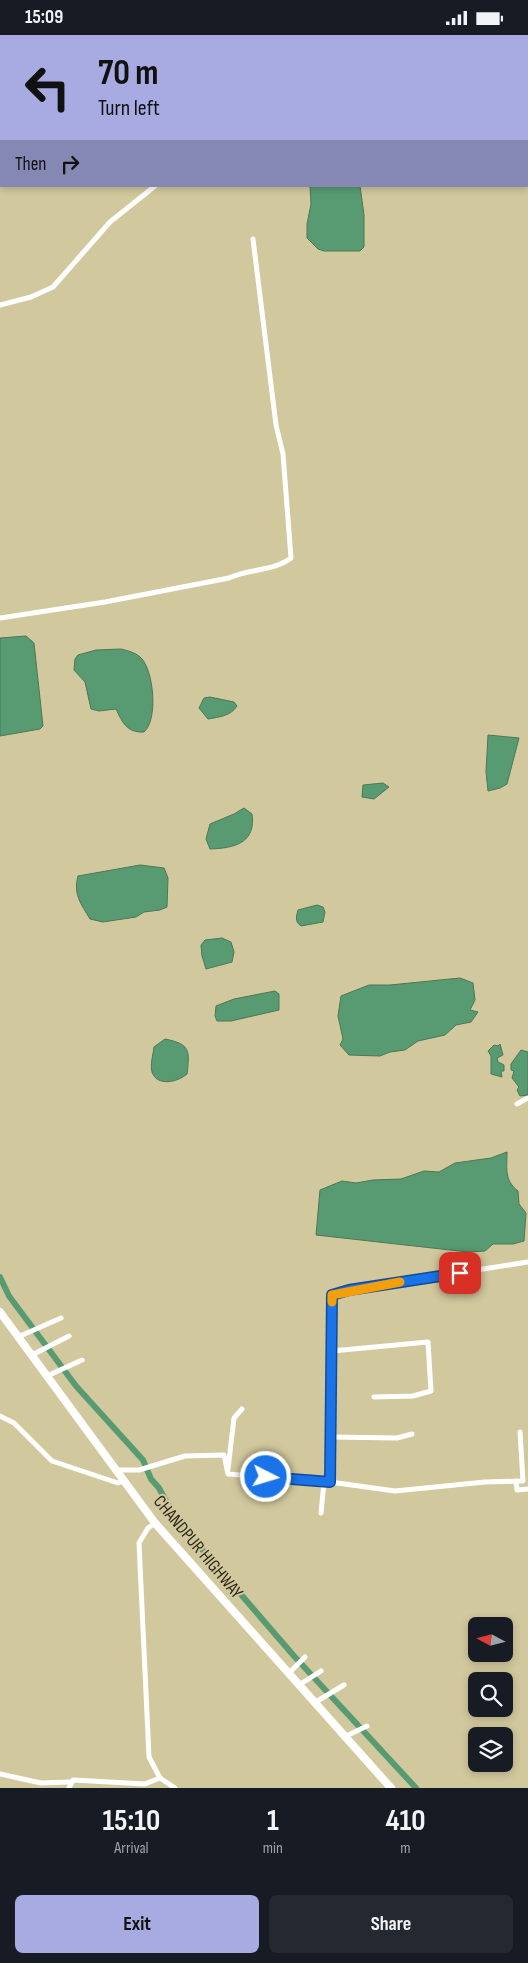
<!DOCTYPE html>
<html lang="en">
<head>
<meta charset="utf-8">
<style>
	body { margin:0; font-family:"Sofia Sans Condensed",sans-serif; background:#242831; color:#f1f3f6; height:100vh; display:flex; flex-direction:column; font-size:19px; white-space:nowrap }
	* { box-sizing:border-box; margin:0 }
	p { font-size:16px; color:#9ea1a6 }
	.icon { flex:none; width:28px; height:28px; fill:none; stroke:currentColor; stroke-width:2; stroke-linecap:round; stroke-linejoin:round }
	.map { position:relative; height:1753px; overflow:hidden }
	.sheet { display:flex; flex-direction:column; background:#171b24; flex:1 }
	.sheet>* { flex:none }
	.top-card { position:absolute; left:0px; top:0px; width:529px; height:152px; box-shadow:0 2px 8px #0003; background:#a8abe2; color:#111; overflow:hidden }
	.needle { width:32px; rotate:277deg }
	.fabs { position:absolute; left:468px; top:1582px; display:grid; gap:10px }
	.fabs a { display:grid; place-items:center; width:45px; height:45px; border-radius:8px; background:#171b24; box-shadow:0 2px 8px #0003; font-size:25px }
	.pin { position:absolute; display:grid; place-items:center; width:42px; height:42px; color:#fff; margin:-21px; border-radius:10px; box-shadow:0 2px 8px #0006 }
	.me { position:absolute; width:55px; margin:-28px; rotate:95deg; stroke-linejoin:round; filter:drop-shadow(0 0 4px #0008) }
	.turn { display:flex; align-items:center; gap:18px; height:105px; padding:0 15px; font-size:22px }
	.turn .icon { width:65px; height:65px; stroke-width:2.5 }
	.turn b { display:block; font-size:35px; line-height:42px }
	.then { display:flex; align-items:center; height:48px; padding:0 15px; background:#0003; gap:10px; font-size:19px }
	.eta { display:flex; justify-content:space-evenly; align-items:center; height:85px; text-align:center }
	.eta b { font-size:30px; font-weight:700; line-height:35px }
	.button { display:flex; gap:10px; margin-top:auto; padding:10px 15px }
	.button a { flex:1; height:58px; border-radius:8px; background:#a8abe2; color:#111; font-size:20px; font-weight:700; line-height:58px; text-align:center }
	.button a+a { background:#242831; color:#f1f3f6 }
	.status { display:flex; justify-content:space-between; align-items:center; height:35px; padding:0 25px; background:#171b24; direction:ltr }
	.status svg { height:14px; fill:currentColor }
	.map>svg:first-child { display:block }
	.water { fill:#589b72; stroke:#4a7856 }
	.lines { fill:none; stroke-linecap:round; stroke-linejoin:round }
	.canal { stroke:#589b72; stroke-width:6 }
	.street { stroke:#fff; stroke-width:5 }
	.primary { stroke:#fff; stroke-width:8 }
	.route-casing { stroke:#114b97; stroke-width:12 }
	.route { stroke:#1a73e8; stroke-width:9 }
	.slow { stroke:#f59e0b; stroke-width:9 }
	.labels { text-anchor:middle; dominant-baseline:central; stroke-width:4; stroke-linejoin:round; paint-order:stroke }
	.street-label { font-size:18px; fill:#2b2716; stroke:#d2c89d }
</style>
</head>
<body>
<div class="status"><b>15:09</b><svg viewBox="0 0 49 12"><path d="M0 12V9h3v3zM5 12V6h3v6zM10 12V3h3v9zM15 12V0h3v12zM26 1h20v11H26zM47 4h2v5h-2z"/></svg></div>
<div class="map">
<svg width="528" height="1753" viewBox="0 0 528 1753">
	<rect width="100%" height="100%" fill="#d2c89d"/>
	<g class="water">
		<polygon points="310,151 360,151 364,180 364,212 360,216 324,216 318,214 307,203 307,189 311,169"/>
		<polygon points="26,601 34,608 43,691 40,694 0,701 0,603"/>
		<path d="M121 614C129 616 137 618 142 624 154 638 158 685 144 697 127 698 122 687 116 674L99 676 91 674 85 647 74 635 75 624 78 620 96 615Z"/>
		<path d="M210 662 234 667 237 671C231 681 219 682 208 684L199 673 204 663Z"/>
		<polygon points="488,700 519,703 507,749 500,753 488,756 486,737"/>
		<polygon points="383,748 389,752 374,764 362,762 363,750"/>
		<path d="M244 773 252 779C256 808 235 813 210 814L206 804 210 789 234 779Z"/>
		<path d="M140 830 164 833 168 843 167 872 160 875 144 877 136 882 103 887 90 884C81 869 73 859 78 841Z"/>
		<path d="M317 870 323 872 325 877 323 887 301 891C295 887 296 882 298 875Z"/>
		<polygon points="222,903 231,907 234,917 232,927 206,934 202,921 201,910 205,905"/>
		<polygon points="460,943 473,948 475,965 470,975 478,977 471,987 456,990 445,1000 418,1006 405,1015 390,1017 380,1021 349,1020 340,1010 343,1004 338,981 341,961 369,950 390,950"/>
		<polygon points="275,956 279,959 279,975 231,986 217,986 215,981 216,971 234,964"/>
		<path d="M165 1004C190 1009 190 1015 187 1039 178 1047 157 1052 152 1037 150 1030 153 1020 154 1012Z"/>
		<polygon points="500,1009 503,1020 497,1023 498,1027 504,1030 504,1036 501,1036 502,1042 491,1039 491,1021 488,1016 494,1010 498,1011"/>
		<polygon points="521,1015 528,1017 528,1060 520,1061 517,1055 519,1052 512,1043 514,1036 511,1035 511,1029"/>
		<path d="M507 1117C507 1134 504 1145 518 1156L519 1169 526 1178 524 1206 513 1209H493L485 1216 468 1217 316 1200 320 1155 342 1146 356 1148 373 1145 401 1144 424 1136 439 1137 455 1128 491 1123Z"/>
	</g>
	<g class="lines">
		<polyline class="canal" points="0,1242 9,1261 76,1351 143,1425 151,1444 159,1453 175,1483 294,1621 416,1753"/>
		<g class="street">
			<polyline points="218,0 219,1"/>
			<polyline points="0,270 31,262 53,252 110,187 155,151"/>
			<path d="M0 583 105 567 229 543C249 534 274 536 291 523L283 419 276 390 253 204"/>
			<polyline points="517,1069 528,1063"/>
			<polyline points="18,1302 61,1283"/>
			<polyline points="332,1316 428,1307 431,1356 413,1361 374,1362"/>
			<polyline points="32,1320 69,1301"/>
			<polyline points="47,1341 82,1325"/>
			<polyline points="0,1381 14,1388 52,1426 118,1448 124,1446"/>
			<polyline points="331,1402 397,1403 412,1399"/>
			<polyline points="228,1434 234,1383 242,1374"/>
			<polyline points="116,1435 139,1435 185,1421 224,1420 228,1439 330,1447 395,1456 485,1447 523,1446 520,1397"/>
			<polyline points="516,1446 517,1455 528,1454"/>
			<polyline points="330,1447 332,1260 349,1255 528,1227"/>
			<polyline points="321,1478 324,1447"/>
			<polyline points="155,1488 148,1493 139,1508 149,1722 160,1743 175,1753"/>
			<polyline points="288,1639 305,1622"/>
			<polyline points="299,1650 321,1636"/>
			<polyline points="314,1668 344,1650"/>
			<polyline points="344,1702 367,1691"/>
			<polyline points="0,1739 41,1748 70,1747"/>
			<polyline points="69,1753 73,1745 145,1749 160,1743"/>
		</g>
		<polyline class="primary" points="0,1277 155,1488 391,1753"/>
	</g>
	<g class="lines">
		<defs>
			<polyline id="route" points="266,1442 330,1447 332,1260 349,1255 460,1238"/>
		</defs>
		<use href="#route" class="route-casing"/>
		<use href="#route" class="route"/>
		<polyline class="slow" points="332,1267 332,1260 400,1247"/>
	</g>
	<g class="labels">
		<g class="street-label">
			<text transform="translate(198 1512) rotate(50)">CHANDPUR HIGHWAY</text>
		</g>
	</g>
</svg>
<div class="fabs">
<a><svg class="needle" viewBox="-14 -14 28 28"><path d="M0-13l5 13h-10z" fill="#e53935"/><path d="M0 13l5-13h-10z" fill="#9ea1a6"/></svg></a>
<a><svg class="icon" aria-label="search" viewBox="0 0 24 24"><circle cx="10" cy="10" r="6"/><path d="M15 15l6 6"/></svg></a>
<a><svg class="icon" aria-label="layers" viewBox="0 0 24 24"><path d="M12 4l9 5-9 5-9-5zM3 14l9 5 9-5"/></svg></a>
</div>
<div class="pin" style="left:460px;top:1238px;background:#d93025"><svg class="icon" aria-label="arrive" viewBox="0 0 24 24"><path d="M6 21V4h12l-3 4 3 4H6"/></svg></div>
<svg class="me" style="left:266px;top:1442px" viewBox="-20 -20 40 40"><circle r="17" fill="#1a73e8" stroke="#fff" stroke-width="3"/><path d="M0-11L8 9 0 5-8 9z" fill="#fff"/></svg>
<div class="top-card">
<div class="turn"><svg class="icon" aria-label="left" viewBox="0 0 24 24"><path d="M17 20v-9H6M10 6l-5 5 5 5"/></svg><div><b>70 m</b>Turn left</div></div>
<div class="then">Then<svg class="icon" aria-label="right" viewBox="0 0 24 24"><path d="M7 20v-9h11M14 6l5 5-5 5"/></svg></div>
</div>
</div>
<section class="sheet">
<div class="eta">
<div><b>15:10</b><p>Arrival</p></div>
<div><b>1</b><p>min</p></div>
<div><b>410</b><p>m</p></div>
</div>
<div class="button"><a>Exit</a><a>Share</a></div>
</section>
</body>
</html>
